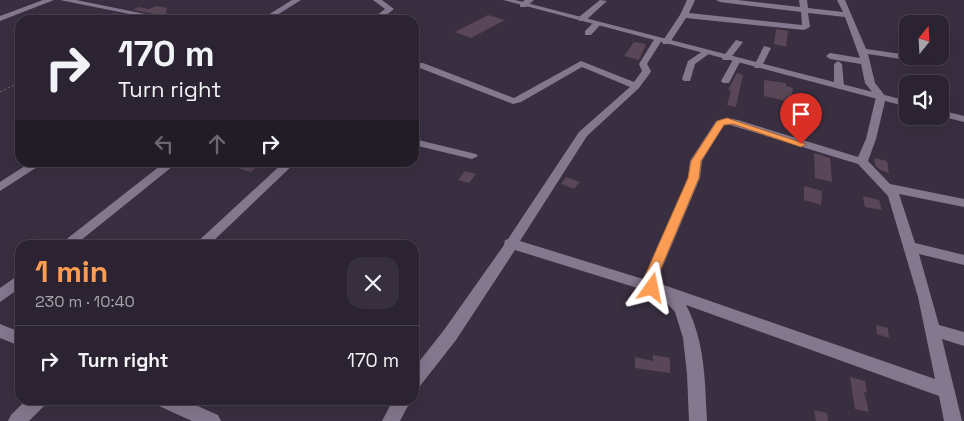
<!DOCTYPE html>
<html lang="en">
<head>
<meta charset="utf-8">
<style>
	body { margin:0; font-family:"Space Grotesk",sans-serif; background:#372f3d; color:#f1f3f6; height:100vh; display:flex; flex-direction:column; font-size:19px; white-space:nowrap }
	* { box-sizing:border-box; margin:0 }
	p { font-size:16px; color:#a6a4ab }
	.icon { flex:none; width:28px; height:28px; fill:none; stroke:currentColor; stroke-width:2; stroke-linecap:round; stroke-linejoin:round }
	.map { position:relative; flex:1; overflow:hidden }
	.sheet { position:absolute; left:15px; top:240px; width:404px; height:165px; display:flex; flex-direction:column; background:#2b2331; border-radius:15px; box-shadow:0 5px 20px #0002,0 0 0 1px #47404d }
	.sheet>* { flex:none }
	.hud { position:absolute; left:15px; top:15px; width:404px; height:152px; border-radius:15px; box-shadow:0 5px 20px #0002,0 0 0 1px #47404d; background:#2b2331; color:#f1f3f6; overflow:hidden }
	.needle { width:32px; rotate:18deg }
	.tools { position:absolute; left:899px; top:15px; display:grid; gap:10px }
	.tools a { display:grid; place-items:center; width:50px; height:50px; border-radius:10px; background:#2b2331; box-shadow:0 5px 20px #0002,0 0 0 1px #47404d; font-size:25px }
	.pin { position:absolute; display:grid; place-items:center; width:42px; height:42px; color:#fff; margin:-51px -21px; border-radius:50% 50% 50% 0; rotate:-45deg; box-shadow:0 0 5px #0007 }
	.pin .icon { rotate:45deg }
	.me { position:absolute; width:55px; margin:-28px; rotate:12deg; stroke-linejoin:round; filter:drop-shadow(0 0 4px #0008) }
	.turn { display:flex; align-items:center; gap:18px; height:105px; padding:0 20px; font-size:22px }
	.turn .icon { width:65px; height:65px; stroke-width:2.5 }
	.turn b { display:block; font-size:35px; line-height:42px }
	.lanes { display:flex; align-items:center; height:48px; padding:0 20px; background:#0003; justify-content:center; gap:25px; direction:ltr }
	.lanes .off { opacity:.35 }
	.round { display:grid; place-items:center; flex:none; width:52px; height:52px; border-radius:15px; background:#372f3d }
	.summary { display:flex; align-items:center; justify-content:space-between; height:85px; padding:0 20px }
	h1 { font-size:30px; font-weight:700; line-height:38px; color:#fc9d53 }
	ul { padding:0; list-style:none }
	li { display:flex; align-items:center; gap:15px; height:70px; padding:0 20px; border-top:1px solid #47404d }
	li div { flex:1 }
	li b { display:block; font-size:19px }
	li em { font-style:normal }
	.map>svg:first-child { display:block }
	.building { fill:#594656 }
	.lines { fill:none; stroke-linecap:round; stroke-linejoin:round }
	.path { stroke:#756d7d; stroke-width:1; stroke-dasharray:2 2.5; stroke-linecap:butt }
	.street { fill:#84788e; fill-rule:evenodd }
	.secondary { fill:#84788e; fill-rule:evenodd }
	.route { fill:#fc9d53; stroke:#a46636 }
</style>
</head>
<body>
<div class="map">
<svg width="964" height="421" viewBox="0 0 964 421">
	<rect width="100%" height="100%" fill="#392f41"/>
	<g class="building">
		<polygon points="157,6 167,8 166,16 133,10 138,7 149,9"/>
		<polygon points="114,13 150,20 98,20"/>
		<polygon points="488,15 505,20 471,38 455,32"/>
		<polygon points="776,29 788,31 786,47 774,44"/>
		<polygon points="634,42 646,44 639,60 624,56"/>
		<polygon points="737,73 743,75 736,107 727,105 731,91 728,90"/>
		<polygon points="764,80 786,83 786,86 793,88 791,102 764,96"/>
		<polygon points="814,153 830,158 832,182 815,178"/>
		<polygon points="874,158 887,161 889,173 880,170 875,165"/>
		<polygon points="247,162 262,162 251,172 240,169"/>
		<polygon points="465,171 476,174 469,183 458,180"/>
		<polygon points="566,177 580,182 574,189 561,184"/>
		<polygon points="804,186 822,191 821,205 804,200"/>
		<polygon points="863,196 879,200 882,210 865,207"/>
		<polygon points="876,325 888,328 889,338 877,334"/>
		<polygon points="653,355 670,358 670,373 635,368 635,357 653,361"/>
		<polygon points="850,377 865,381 867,393 864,392 869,412 855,409"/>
		<polygon points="814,410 827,413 828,421 816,421"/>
	</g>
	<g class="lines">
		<polyline class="path" points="0,92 20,82"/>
		<g class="street">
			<polygon points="43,0 54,0 0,21 0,16"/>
			<polygon points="60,0 76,0 175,20 159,20"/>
			<polygon points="292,0 301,0 269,20 260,20"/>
			<polygon points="373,0 382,0 394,9 380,20 371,20 385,9"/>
			<polygon points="525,0 534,0 526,7 520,7 520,3"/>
			<polygon points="600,0 607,1 585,21 579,21 579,17"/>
			<path d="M687 0H695L689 13 802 25 801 12 720 2 716 0H738L800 7 799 0H807L808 8 843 12 837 0H845L866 49 908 55V56H920L924 59 920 62 868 54 875 83 886 97 876 139 868 161 890 184 964 199V207L899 194 915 243 964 255V265L919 254 939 325 964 332V346L942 339 962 421H944L939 396 686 305C705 341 705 381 707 421H689L687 374 683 338 675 312 667 303 647 291 515 250 456 340 420 386 414 389V368L444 330 504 245 505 240 508 239 579 132 630 87 582 67 521 102 513 104 417 67V63H423L514 98 581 61 634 82 642 71 639 64 655 38H661L662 40 647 64 651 71 650 73 639 88 587 136 520 241 643 279 688 178 690 161 716 121 727 118 738 120 858 157 866 139 876 97 865 83 861 64 830 59 826 56 830 53 860 58 845 17 808 13 810 27 804 30 686 18 669 44H663L662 42 680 15ZM727 124 858 164 888 196 918 297 935 379 658 283 657 280 700 178 702 161 724 125Z"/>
			<polygon points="594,22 601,24 591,35 585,35 585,31"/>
			<polygon points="736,40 743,42 729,60 723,60 722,58"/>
			<polygon points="764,46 771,48 761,68 755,68 754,66"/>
			<polygon points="703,51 710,53 695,64 690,81 684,81 682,79 688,61"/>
			<polygon points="734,58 741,60 729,83 723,83 721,81"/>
			<polygon points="838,61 842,64 844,86 839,89 834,86 834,64"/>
			<polygon points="414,139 476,154 478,156 472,159 414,145"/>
			<polygon points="31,162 45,162 0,191 0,182"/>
			<polygon points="165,162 178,162 75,245 59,245"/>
			<polygon points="284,162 296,162 209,245 194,245"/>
			<polygon points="20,274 20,288 0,302 0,288"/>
			<polygon points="0,324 20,332 20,346 0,338"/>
			<polygon points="26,400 47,400 44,406 29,421 8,421 11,415"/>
			<polygon points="156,400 184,400 218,415 221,421 192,421 159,406"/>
			<polygon points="393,400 411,400 400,421 382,421"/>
		</g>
		<g class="secondary">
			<polygon points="503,0 515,0 908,101 908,107"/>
			<polygon points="940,110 964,116 964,122 940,116"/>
		</g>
	</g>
	<polygon class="route" points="727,118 806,144 801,147 733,124 724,125 701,161 699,178 656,280 658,288 652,293 647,291 643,280 688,178 691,161 717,121"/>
</svg>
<div class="tools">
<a><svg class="needle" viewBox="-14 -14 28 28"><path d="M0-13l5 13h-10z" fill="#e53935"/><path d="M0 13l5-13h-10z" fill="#a6a4ab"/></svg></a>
<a><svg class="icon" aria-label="sound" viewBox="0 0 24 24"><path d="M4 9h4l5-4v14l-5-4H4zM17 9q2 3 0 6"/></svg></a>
</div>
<div class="pin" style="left:801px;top:144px;background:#d93025"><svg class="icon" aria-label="arrive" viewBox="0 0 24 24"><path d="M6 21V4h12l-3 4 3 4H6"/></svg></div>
<svg class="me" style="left:652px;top:288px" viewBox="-20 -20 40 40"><path d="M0-17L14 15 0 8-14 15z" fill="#fc9d53" stroke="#fff" stroke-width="4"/></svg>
<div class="hud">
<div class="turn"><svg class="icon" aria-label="right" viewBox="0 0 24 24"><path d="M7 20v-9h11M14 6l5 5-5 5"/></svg><div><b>170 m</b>Turn right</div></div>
<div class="lanes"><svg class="icon off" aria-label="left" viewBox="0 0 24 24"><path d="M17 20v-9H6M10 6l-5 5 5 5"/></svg><svg class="icon off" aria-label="ahead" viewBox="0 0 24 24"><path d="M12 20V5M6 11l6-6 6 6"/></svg><svg class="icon" aria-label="right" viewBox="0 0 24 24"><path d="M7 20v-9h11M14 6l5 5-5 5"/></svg></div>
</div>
<section class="sheet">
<div class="summary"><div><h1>1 min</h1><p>230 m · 10:40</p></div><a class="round"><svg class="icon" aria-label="close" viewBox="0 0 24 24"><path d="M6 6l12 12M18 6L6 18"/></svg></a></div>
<ul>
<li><svg class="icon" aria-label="right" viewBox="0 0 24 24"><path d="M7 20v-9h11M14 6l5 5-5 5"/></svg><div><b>Turn right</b></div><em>170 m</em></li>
</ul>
</section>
</div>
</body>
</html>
